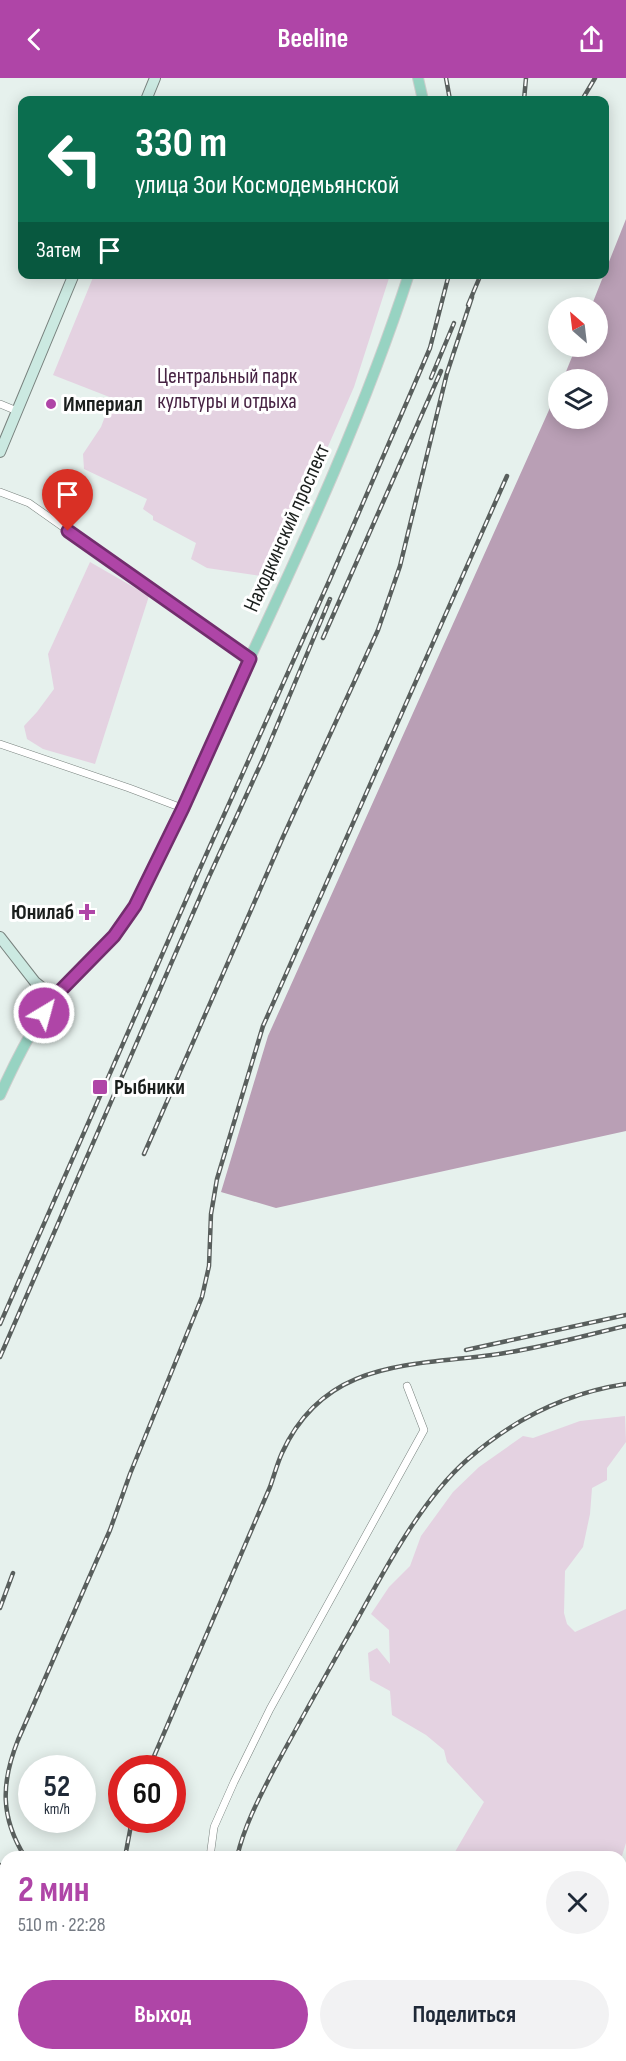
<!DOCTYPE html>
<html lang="ru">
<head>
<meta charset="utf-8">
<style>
	body { margin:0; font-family:"Sofia Sans Condensed",sans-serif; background:#f2f2f3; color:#1f2937; height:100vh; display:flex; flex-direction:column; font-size:22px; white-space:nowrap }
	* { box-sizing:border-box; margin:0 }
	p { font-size:20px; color:#747a83 }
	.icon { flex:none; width:33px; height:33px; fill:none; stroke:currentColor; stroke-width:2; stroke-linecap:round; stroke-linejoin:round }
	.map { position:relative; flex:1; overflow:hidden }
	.panel { position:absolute; left:0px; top:1773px; width:627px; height:210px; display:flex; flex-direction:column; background:#fff; border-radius:18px 18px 0 0; box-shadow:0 3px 15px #0003 }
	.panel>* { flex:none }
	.banner { position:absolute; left:18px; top:18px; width:591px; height:183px; border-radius:12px; box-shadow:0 3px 15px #0003; background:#0b6e4f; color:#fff; overflow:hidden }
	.needle { width:39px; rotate:332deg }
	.tools { position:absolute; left:548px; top:219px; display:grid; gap:12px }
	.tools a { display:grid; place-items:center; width:60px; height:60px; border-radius:50%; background:#fff; box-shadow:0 3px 15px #0003; font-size:30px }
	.speed { position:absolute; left:18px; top:1677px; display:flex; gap:12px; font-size:30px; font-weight:700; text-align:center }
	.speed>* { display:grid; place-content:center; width:78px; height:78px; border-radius:50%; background:#fff; box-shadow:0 3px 15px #0003; line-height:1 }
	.speed small { font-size:15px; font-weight:400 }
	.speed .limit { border:9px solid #d22; background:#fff; color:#111 }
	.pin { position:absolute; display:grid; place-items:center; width:51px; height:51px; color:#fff; margin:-62px -26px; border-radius:50% 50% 50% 0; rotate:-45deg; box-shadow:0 0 6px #0007 }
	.pin .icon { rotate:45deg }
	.me { position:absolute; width:66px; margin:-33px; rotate:37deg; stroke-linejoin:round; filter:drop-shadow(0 0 4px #0008) }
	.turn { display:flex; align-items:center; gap:21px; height:126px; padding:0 18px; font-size:27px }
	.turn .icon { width:78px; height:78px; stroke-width:2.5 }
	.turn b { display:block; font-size:42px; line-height:51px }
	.then { display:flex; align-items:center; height:57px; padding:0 18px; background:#0003; gap:12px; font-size:22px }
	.round { display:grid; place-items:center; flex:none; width:63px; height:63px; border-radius:32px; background:#f2f2f3 }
	.overview { display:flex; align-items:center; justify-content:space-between; height:102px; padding:0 18px }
	h1 { font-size:36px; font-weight:700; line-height:45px; color:#af45a7 }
	.primary-button { display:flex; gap:12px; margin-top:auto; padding:12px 18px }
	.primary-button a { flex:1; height:69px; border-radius:36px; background:#af45a7; color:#fff; font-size:24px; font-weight:700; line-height:69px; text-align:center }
	.primary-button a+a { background:#f2f2f3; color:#1f2937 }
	header { display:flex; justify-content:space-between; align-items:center; height:78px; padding:0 18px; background:#af45a7; color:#fff; font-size:27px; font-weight:700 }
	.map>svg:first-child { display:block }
	.green { fill:#e4d2e1 }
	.water { fill:#b99fb5 }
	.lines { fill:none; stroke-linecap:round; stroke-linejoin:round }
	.street-casing { stroke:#78827e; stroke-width:8 }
	.secondary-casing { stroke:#78827e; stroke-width:12 }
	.primary-casing { stroke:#cdcecd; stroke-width:12 }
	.street { stroke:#fff; stroke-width:7 }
	.secondary { stroke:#cbe9e1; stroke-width:10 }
	.primary { stroke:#97d3c2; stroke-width:10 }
	.rail-casing { stroke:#595f5d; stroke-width:4.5 }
	.rail { stroke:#fff; stroke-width:2; stroke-dasharray:7; stroke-linecap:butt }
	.route-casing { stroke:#722d6d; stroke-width:15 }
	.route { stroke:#af45a7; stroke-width:10 }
	.poi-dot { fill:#af45a7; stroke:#fff; stroke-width:2 }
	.labels { text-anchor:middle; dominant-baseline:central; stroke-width:6; stroke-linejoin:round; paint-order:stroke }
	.park-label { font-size:22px; fill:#482444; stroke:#fff }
	.poi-label { font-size:22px; font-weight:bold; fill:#1b1f1d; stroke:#fff; text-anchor:start }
	.street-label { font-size:22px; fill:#1b1f1d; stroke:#fff }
</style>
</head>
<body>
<header><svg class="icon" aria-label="back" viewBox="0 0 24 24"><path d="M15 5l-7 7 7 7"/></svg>Beeline<svg class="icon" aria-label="share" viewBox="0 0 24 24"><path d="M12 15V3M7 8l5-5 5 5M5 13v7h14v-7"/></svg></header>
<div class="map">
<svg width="626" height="1983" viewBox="0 0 626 1983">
	<rect width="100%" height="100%" fill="#e6f1ed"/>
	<g class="green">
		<polygon points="94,197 390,197 354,309 284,469 268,499 207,490 191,481 196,465 153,442 153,438 143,431 147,421 84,391 83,376 101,349 112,320 53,297"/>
		<polygon points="90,484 149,518 95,686 43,671 27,661 24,648 37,634 54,611 48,576"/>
		<polygon points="625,1338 626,1364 607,1390 607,1402 592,1410 590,1436 583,1469 565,1493 564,1535 567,1546 575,1554 626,1531 626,1765 621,1781 621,1779 452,1779 484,1724 447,1684 444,1672 426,1657 392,1637 390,1613 370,1602 368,1575 377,1570 390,1586 389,1552 371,1536 389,1509 410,1488 421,1458 453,1414 479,1389 523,1358 533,1360 580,1343"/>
		<polygon points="262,1977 526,1977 517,1979 515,1983 259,1983"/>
	</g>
	<polygon class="water" points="626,141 626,1053 276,1130 221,1114 268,958 558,312 558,340 597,340 597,302 563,301 576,269 597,268 597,230 591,229"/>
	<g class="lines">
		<defs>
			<g id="street">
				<polyline points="0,326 17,333"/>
				<polyline points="0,414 29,425 250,581"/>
				<polyline points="0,666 129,710 182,730"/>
				<polyline points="210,1779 214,1749 234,1704 270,1631 424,1352 407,1308"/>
				<polyline points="605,1977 605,1983"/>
				<polyline points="190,1983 193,1977"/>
				<polyline points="566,1983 566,1978 570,1977"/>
			</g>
			<g id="secondary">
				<polyline points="146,22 155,0"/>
				<polyline points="0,374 74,196"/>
				<polyline points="0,859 35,904 55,920"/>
			</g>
			<g id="primary">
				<polyline points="418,0 423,22"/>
				<path d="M0 1017C15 984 32 949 54 920 80 887 116 864 136 826 178 747 212 663 249 582 308 456 366 329 409 196"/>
			</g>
		</defs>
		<use href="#street" class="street-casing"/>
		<use href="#secondary" class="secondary-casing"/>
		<use href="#primary" class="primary-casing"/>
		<use href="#street" class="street"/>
		<use href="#secondary" class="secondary"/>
		<use href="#primary" class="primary"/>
		<defs>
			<g id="rail">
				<polyline points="446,0 450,22"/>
				<polyline points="524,22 526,0"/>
				<polyline points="582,22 595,0"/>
				<polyline points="468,227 481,196"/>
				<polyline points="431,300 454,245"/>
				<polyline points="323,560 441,293"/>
				<polyline points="144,1076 283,759 378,552 400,488 447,295 472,219"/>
				<polyline points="0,1246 197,797 330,501 412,312 430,270 449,196"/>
				<polyline points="466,1272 626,1237"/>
				<polyline points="0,1279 207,803 263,681 330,521"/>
				<polyline points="0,1530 13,1495"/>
				<path d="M149 1690 270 1409C274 1398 277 1386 282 1375 324 1283 407 1288 492 1277 537 1271 582 1258 626 1248"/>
				<path d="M25 1779C0 1739 1 1705 18 1662L110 1452 130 1396 202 1219 209 1188 211 1136 217 1101 263 948 507 398"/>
				<polyline points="125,1779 132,1742"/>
				<path d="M237 1779C244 1749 258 1722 272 1695 294 1654 317 1613 340 1572 376 1510 414 1428 468 1381 514 1341 566 1315 626 1306"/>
				<polyline points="0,1787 6,1809"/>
				<polyline points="63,1977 64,1982"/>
				<polyline points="161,1977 162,1983"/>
				<polyline points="215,1983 217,1977"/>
			</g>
		</defs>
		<use href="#rail" class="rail-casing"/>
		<use href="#rail" class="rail"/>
	</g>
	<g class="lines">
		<defs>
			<polyline id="route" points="44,935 62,911 114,858 135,828 183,730 250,581 68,453"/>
		</defs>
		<use href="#route" class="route-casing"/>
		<use href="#route" class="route"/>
	</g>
	<g class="poi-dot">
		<circle cx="51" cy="326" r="6"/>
		<path d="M84 825h6v6h6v6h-6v6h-6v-6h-6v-6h6z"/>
		<rect x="92" y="1001" width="16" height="16" rx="3"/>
	</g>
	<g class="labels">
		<g class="park-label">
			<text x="227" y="298">Центральный парк<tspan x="227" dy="25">культуры и отдыха</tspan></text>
		</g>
		<g class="poi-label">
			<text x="63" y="326">Империал</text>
			<text x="74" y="834" text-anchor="end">Юнилаб</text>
			<text x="114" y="1009">Рыбники</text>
		</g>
		<g class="street-label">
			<text transform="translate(287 450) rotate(-66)">Находкинский проспект</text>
		</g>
	</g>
</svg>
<div class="tools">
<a><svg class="needle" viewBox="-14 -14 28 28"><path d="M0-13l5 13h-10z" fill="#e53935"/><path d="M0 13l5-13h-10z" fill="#747a83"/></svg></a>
<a><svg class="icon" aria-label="layers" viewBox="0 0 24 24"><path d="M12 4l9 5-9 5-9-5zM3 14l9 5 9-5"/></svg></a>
</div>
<div class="speed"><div>52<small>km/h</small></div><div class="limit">60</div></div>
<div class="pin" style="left:68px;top:453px;background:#d93025"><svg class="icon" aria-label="arrive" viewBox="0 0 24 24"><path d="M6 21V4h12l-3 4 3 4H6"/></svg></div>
<svg class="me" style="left:44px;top:935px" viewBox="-20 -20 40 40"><circle r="17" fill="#af45a7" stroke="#fff" stroke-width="3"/><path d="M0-11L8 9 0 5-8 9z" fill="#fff"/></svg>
<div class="banner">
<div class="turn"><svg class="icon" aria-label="left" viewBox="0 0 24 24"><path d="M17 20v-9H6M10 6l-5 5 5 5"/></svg><div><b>330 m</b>улица Зои Космодемьянской</div></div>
<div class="then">Затем<svg class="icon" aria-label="arrive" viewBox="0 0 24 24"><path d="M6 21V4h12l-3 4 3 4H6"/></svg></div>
</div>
<section class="panel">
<div class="overview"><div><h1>2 мин</h1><p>510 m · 22:28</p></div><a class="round"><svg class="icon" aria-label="close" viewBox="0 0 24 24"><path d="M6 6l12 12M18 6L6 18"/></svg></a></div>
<div class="primary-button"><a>Выход</a><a>Поделиться</a></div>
</section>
</div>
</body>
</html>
